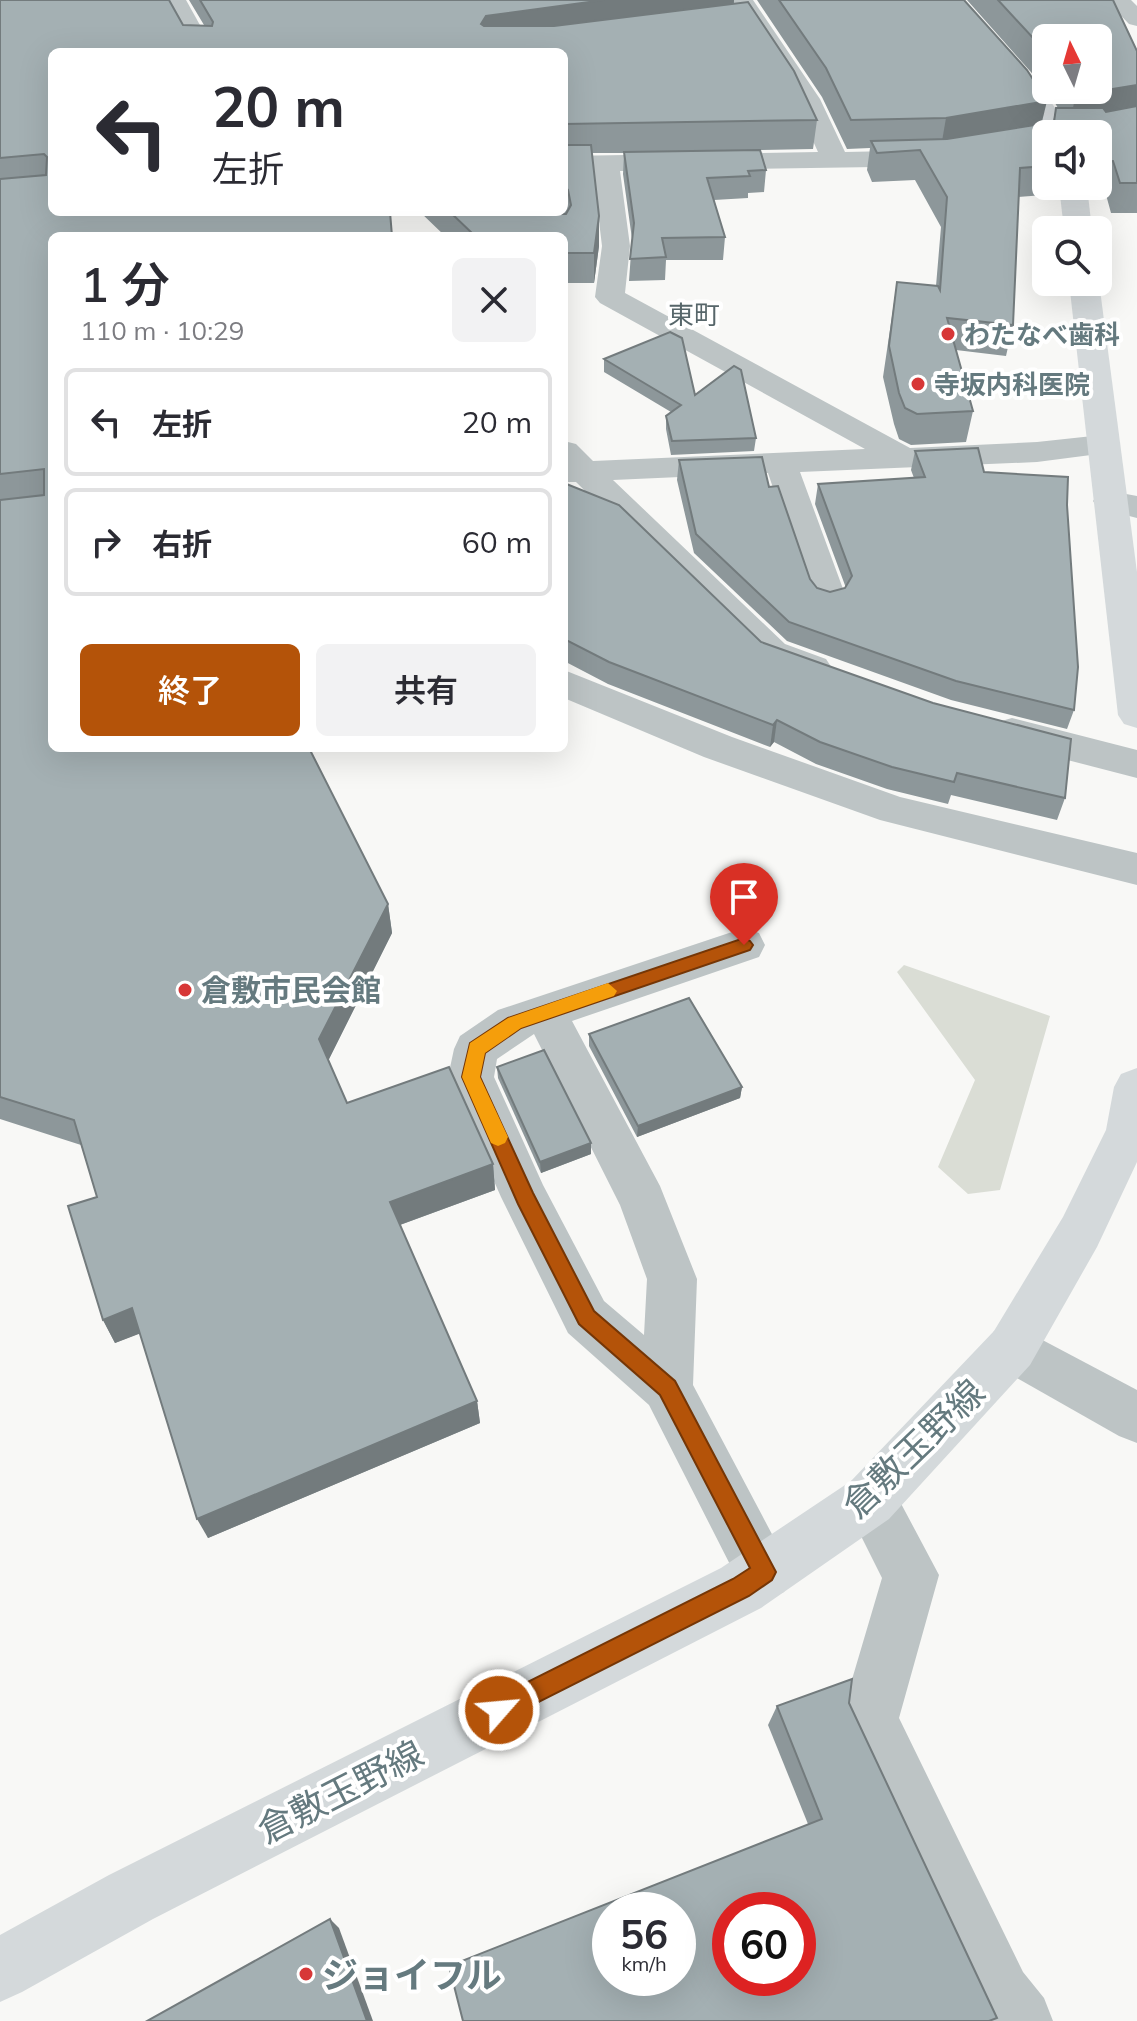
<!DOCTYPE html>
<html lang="ja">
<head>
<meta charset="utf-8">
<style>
	body { margin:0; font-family:Mulish,"Noto Sans JP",sans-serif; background:#f2f2f3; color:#2b2b33; height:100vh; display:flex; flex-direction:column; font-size:30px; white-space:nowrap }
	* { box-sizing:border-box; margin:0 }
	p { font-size:26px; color:#7c7c81 }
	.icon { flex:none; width:44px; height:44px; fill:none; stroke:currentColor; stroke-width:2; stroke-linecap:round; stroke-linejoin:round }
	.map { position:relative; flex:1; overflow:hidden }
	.side { position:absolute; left:48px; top:232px; width:520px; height:520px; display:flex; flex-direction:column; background:#fff; border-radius:12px; box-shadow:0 8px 32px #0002 }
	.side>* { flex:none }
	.top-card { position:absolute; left:48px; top:48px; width:520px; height:168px; border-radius:12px; box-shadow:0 8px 32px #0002; background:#fff; color:#2b2b33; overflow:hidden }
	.needle { width:52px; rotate:355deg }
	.buttons { position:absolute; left:1032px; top:24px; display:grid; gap:16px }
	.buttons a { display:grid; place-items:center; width:80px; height:80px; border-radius:12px; background:#fff; box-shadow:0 8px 32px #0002; font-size:40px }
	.speed { position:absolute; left:592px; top:1892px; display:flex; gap:16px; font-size:40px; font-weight:700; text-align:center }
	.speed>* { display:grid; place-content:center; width:104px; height:104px; border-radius:50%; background:#fff; box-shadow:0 8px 32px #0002; line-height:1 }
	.speed small { font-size:20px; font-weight:400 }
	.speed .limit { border:12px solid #d22; background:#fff; color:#111 }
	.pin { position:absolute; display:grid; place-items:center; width:68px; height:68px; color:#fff; margin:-82px -34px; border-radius:50% 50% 50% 0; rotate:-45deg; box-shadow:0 0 8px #0007 }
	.pin .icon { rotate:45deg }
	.me { position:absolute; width:88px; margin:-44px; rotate:63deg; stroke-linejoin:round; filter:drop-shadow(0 0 6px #0008) }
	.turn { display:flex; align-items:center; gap:28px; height:168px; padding:0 32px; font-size:36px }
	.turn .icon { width:104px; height:104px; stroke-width:2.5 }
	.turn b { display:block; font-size:56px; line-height:68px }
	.round { display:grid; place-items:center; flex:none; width:84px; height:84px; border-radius:12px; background:#f2f2f3 }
	.headline { display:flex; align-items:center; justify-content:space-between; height:136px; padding:0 32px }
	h1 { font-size:48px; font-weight:600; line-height:60px }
	.action { display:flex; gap:16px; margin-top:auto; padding:16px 32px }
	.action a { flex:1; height:92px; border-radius:12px; background:#b45309; color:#fff; font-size:32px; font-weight:600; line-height:92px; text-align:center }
	.action a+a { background:#f2f2f3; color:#2b2b33 }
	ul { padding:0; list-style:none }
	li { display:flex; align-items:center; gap:24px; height:108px; margin:0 16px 12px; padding:0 16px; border:4px solid #e1e1e2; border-radius:12px }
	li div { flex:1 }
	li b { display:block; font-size:30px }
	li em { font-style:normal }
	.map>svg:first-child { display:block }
	.green { fill:#daddd5 }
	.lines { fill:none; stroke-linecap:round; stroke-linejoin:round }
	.minor { fill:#bdc4c5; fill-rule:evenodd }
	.major { fill:#d4d9db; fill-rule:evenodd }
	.wall { fill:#8d979a }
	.shaded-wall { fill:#737b7d }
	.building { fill:#a4b0b3; stroke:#737b7d; stroke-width:2; fill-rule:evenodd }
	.route { fill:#b45309; stroke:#753606; stroke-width:2 }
	.slow { fill:#f59e0b }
	.poi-dot { fill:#d73737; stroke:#fff; stroke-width:3 }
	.labels { text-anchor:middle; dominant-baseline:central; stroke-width:8; stroke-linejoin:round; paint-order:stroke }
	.far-neighbourhood-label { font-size:26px; fill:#57666a; stroke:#fff }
	.far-poi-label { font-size:26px; font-weight:bold; fill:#657a7f; stroke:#fff; text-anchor:start }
	.poi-label { font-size:30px; font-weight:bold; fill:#657a7f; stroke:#fff; text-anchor:start }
	.near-street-label { font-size:36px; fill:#657a7f; stroke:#fff }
	.near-poi-label { font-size:36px; font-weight:bold; fill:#657a7f; stroke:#fff; text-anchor:start }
</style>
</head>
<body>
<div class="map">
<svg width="1137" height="2021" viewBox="0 0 1137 2021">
	<rect width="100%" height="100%" fill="#f8f8f6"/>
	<polygon class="green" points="904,965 1050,1016 1000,1190 968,1194 938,1167 975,1080 897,972"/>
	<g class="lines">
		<g class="minor">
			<polygon points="162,0 186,0 215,52 191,52"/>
			<polygon points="729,0 753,0 820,99 845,152 941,150 1046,132 1054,134 1046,134 1046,148 941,166 620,171 630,246 625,293 910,448 1037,442 1102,435 1114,438 1118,445 1114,452 1037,462 800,472 846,597 841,605 828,609 815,605 810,597 768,473 613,480 785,644 826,659 832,668 826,677 813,681 759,662 576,482 564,482 564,441 576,444 593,461 865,449 600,303 595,297 602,246 593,172 564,172 564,156 818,152 794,99"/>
			<polygon points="1106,0 1131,0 1137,6 1137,26 1129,24"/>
			<polygon points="1110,491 1137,496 1137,518 1098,508 1093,501 1098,494"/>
			<polygon points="564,670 732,737 900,797 1137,853 1137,885 880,820 704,757 564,698"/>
			<polygon points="1012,718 1137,750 1137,778 998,742 993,732 998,722"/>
			<path d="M744 928 759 933 765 945 759 957 572 1021 660 1186 697 1279 693 1385 792 1572 784 1592 764 1600 744 1592 649 1405 568 1333 501 1197 448 1077 454 1049 460 1036 498 1010ZM534 1034 620 1205 647 1279 644 1335 604 1301 543 1185 494 1077 497 1059Z"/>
			<polygon points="1012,1324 1137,1390 1137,1443 1119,1436 994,1365 987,1348 994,1331"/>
			<polygon points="870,1473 889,1481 939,1575 899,1718 1023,1972 1044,1998 1053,2021 980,2021 977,2018 840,1720 882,1578 843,1500 851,1481"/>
		</g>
		<g class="major">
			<polygon points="938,0 963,0 1042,88 1072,134 1046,134 1023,97"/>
			<polygon points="1059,186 1087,186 1092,230 1064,230"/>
			<polygon points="1069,282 1099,282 1137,572 1137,728 1124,724 1118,715"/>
			<polygon points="1137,1068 1137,1162 1097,1247 1030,1365 889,1519 761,1608 153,1919 22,1992 0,2002 0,1935 109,1875 721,1568 851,1481 994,1331 1063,1217 1106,1130 1114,1087 1121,1074"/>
		</g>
	</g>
	<g class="wall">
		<polygon points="0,0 183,25 204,25 189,0 734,0 734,4 817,120 813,149 760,150 766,170 764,192 748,193 748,198 714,200 725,237 723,260 666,260 665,280 629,281 632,239 623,174 624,153 592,153 599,216 599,246 594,283 564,283 564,236 445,236 420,212 562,212 562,214 563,214 562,212 564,212 564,52 52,236 52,748 388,904 392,933 328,1061 347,1103 493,1164 495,1190 400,1225 477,1401 480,1423 208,1538 140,1333 115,1343 103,1320 97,1197 81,1145 0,1119"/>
		<polygon points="757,0 964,0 1041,124 1053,122 1056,108 1058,108 1047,90 1098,90 1046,38 1046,89 967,0 1113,0 1137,51 1137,213 1111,213 1105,191 1091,192 1088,186 1098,186 1098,134 1046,134 1046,186 1059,186 1057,194 1018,197 1013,325 1006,356 956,350 973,411 966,442 911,445 899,439 894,424 883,377 897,282 936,286 941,227 915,180 872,182 867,170 870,148 847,149 822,97"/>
		<polygon points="604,359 695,395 756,438 754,451 671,455 666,429 666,416 671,412 604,372"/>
		<polygon points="915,451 984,472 1067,505 1074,710 1067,729 951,700 787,641 694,553 677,480 679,460 769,487 810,579 817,588 830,592 846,588 815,504 818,484 914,478 911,470"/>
		<polygon points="564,483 761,642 1065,798 1057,820 951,795 948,804 887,789 816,764 774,742 770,747 608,684 564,661"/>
		<polygon points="589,1034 742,1087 740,1098 637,1137 589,1046"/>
		<polygon points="497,1067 591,1154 541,1173 498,1078"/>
		<polygon points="849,1703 997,2018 808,1824 768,1725 777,1706"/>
	</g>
	<g class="shaded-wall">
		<polygon points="604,0 734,0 733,12 497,42 481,24 486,16 496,14"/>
		<polygon points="1137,85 1137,113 1069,124 1076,95"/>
		<polygon points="1047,101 1040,130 941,147 946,118"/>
		<polygon points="599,216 599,246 594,283 594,253"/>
		<polygon points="777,720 774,742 770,747 773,725"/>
		<polygon points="388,904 392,933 325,1067 319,1039"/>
		<polygon points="742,1087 740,1098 637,1137 638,1126"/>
		<polygon points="591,1143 591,1154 541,1173 540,1162"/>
		<polygon points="493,1164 495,1190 394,1227 390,1202"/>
		<polygon points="132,1308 144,1332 115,1343 103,1320"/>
		<polygon points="477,1401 480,1423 208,1538 197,1519"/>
		<polygon points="330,1919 339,1928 373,2021 367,2021"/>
	</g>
	<g class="building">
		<polygon points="0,0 169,0 183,25 212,26 213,22 200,0 604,0 486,16 481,24 484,26 554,26 748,2 794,71 817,120 564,124 564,52 52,52 52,212 390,212 392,236 52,236 52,568 50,578 52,578 52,748 309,748 388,904 319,1039 347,1103 449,1067 493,1164 390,1202 477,1401 197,1519 132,1308 103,1320 68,1206 97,1197 74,1120 0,1097 0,500 44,495 44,469 0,474 0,179 46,175 47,157 44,154 0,158"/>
		<polygon points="779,0 964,0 1027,70 1047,101 946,118 851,120 826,68"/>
		<polygon points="998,0 1113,0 1137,51 1137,85 1076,95 1073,90 1098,90 1098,38 1046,38 1046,52"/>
		<polygon points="1137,106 1137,183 1120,183 1113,161 1099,162 1098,134 1046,134 1046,166 1020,168 1013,325 947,318 973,411 917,414 905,408 899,393 889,346 897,282 938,286 940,290 947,197 920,150 877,153 871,141 947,139 1054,122 1056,108 1103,108 1106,112"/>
		<polygon points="564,145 591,145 599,216 594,253 564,253 564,236 475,236 450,212 562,212 562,214 566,214 571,205 568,190 564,185"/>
		<polygon points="760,150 766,170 748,171 750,176 707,178 725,237 662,238 666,257 630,259 634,223 624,152"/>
		<polygon points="670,332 682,338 695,395 734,366 741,370 756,438 672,441 666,416 681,405 604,359"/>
		<polygon points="978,448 984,472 1068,477 1067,505 1078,667 1074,710 956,681 789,622 696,534 679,460 762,457 769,487 778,486 810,579 817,588 830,592 845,588 852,576 818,484 925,477 915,451"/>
		<polygon points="564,483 619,505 761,642 933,703 1071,739 1065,798 957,773 954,782 892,767 820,742 777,720 773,725 609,662 564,639"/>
		<polygon points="689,998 742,1087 638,1126 589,1034"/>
		<polygon points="544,1050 591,1143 540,1162 497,1067"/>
		<path d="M852 1679 849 1703 997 2018 989 2021H463L449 1966 822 1819 777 1706ZM610 1910H678V1978H610ZM730 1910H798V1978H730Z"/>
		<polygon points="330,1919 367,2021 147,2021"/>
	</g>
	<polygon class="route" points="744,938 750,941 753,945 750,950 521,1028 485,1053 480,1077 533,1193 594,1311 675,1381 776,1572 772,1580 749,1596 499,1722 490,1718 487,1710 490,1701 733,1579 750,1568 660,1395 579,1324 518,1204 462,1077 470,1043 508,1018"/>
	<polygon class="slow" points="608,983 617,991 614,996 521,1028 485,1053 480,1077 508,1137 505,1143 498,1146 491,1143 462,1077 470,1043 508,1018"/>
	<g class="poi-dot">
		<circle cx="948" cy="334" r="8"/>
		<circle cx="918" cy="384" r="8"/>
		<circle cx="185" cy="990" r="8"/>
		<circle cx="306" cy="1974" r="8"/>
	</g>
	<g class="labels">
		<g class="far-neighbourhood-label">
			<text x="694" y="314">東町</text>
		</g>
		<g class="far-poi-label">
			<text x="964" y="334">わたなべ歯科</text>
			<text x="934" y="384">寺坂内科医院</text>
		</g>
		<g class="poi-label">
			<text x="201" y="990">倉敷市民会館</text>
		</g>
		<g class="near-street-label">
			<text transform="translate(913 1448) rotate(-44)">倉敷玉野線</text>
			<text transform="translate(340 1791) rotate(-27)">倉敷玉野線</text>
		</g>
		<g class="near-poi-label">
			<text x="322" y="1974">ジョイフル</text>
		</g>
	</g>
</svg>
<div class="buttons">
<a><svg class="needle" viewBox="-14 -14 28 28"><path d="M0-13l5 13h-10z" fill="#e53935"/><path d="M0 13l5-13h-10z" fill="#7c7c81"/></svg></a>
<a><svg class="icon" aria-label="sound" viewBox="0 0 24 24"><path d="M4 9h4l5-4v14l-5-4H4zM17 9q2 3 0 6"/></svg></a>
<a><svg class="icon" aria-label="search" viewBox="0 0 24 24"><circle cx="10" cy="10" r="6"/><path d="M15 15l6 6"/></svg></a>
</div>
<div class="speed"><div>56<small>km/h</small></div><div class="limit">60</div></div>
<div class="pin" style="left:744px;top:945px;background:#d93025"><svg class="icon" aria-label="arrive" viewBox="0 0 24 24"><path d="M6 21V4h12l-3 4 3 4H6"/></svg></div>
<svg class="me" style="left:499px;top:1710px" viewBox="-20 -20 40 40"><circle r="17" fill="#b45309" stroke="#fff" stroke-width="3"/><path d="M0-11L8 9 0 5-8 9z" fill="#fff"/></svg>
<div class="top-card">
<div class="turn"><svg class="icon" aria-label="left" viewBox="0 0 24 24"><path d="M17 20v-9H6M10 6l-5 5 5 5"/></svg><div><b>20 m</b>左折</div></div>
</div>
<section class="side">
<div class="headline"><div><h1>1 分</h1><p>110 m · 10:29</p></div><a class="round"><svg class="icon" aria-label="close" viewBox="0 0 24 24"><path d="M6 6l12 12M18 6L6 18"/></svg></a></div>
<ul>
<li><svg class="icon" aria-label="left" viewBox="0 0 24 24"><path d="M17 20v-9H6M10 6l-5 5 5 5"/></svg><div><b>左折</b></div><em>20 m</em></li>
<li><svg class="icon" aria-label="right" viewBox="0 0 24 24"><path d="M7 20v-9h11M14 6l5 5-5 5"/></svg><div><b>右折</b></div><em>60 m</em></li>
</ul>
<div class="action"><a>終了</a><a>共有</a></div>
</section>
</div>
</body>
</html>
